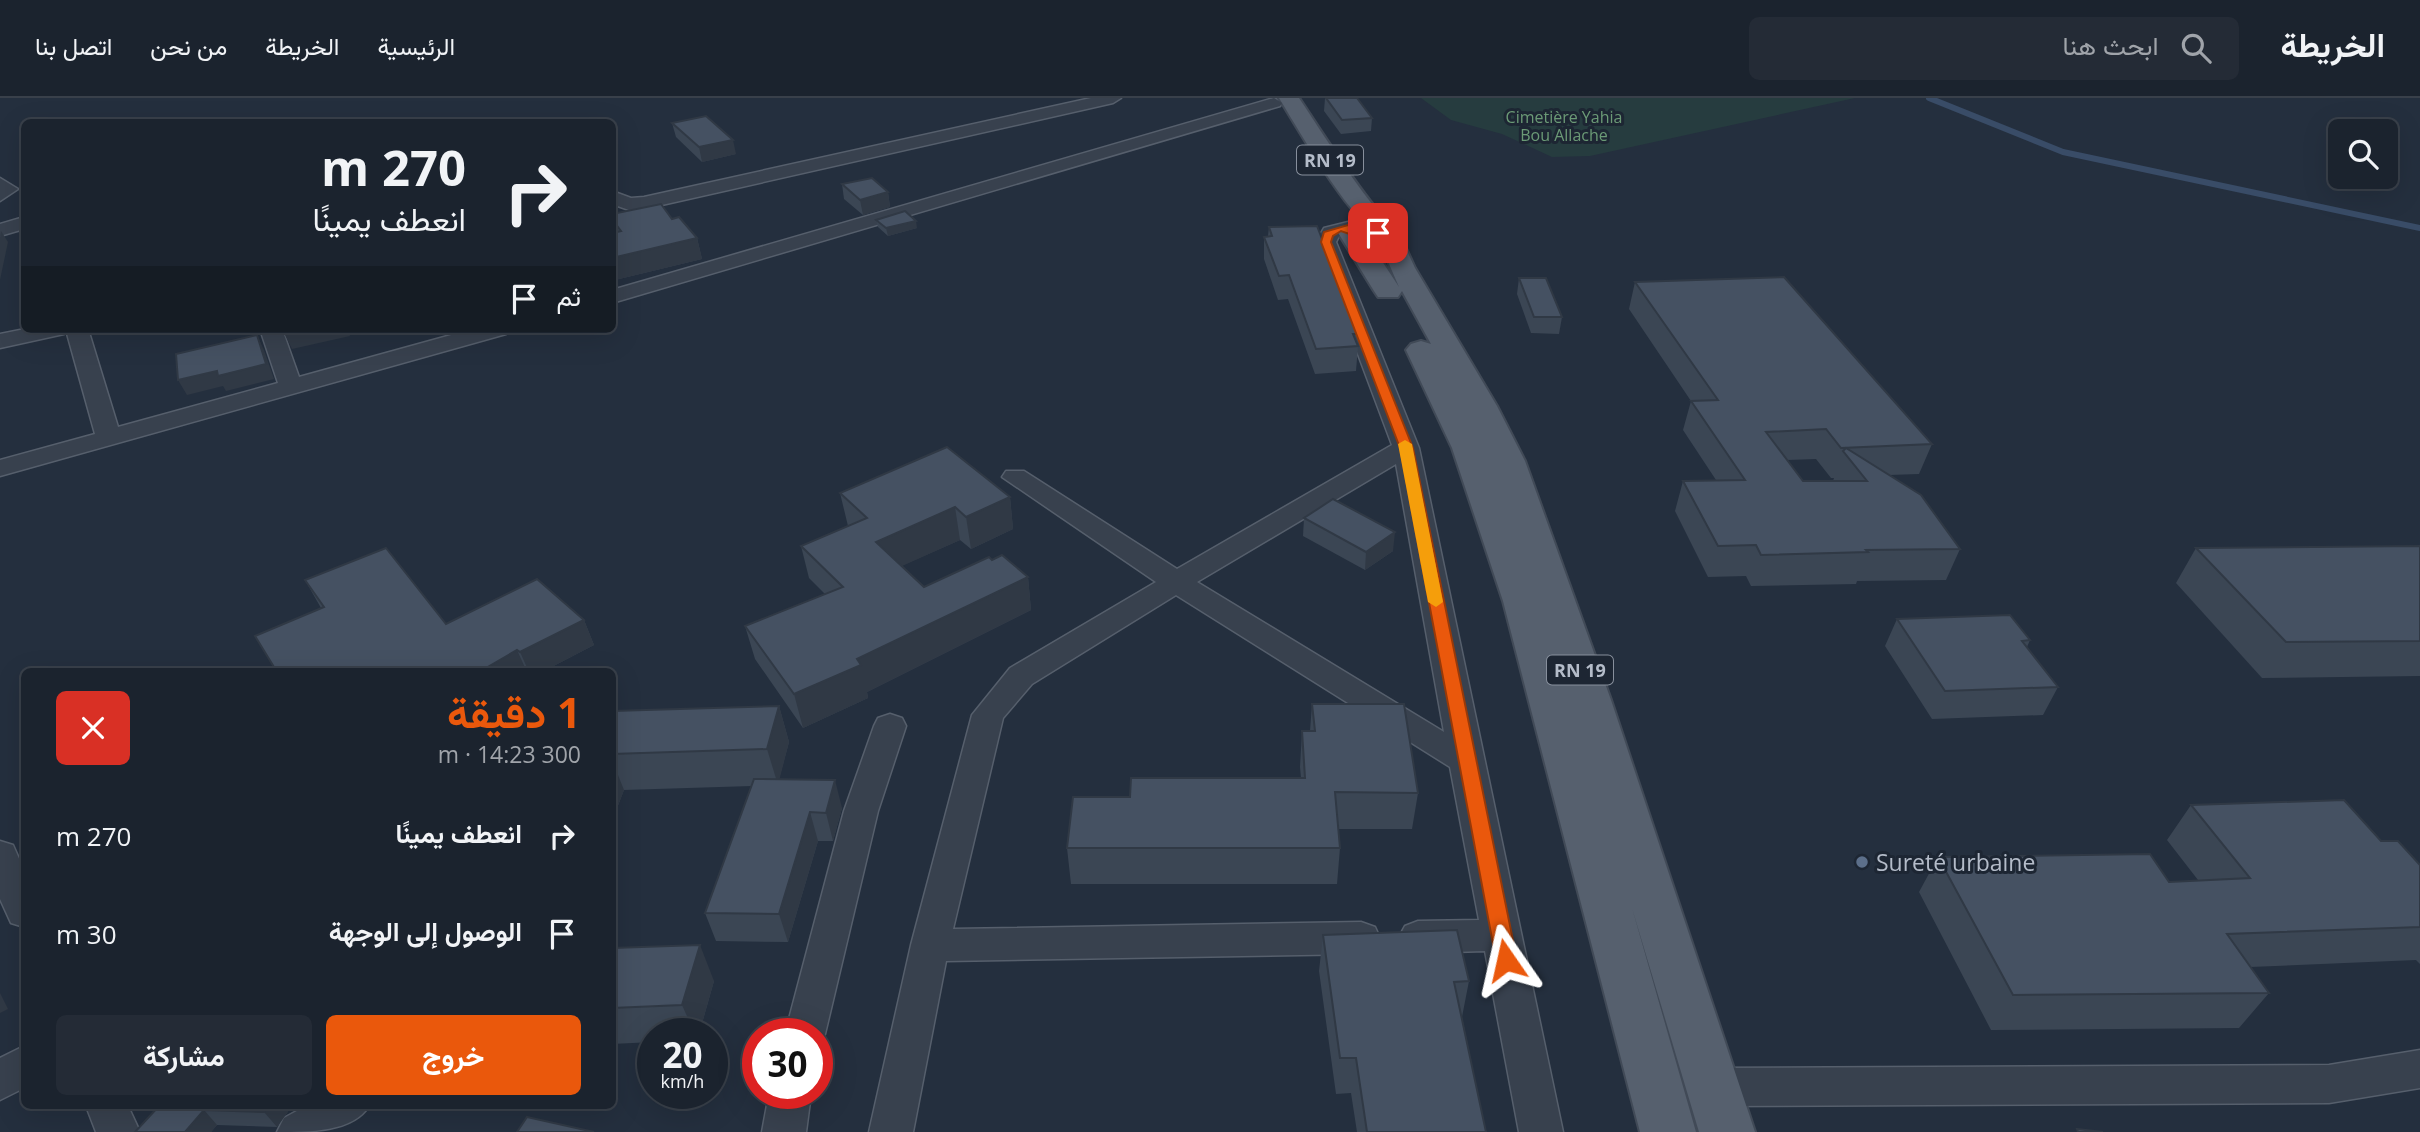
<!DOCTYPE html>
<html lang="ar">
<head>
<meta charset="utf-8">
<style>
	body { margin:0; font-family:"Open Sans",Vazirmatn,sans-serif; background:#242b36; color:#f1f3f6; direction:rtl; height:100vh; display:flex; flex-direction:column; font-size:26px; white-space:nowrap }
	* { box-sizing:border-box; margin:0 }
	p { font-size:23px; color:#a0a4aa }
	.icon { flex:none; width:38px; height:38px; fill:none; stroke:currentColor; stroke-width:2; stroke-linecap:round; stroke-linejoin:round }
	.map { position:relative; flex:1; overflow:hidden; direction:ltr }
	.drawer { position:absolute; left:21px; top:570px; width:595px; height:441px; display:flex; flex-direction:column; background:#1b232e; border-radius:10px; box-shadow:0 7px 28px #0002,0 0 0 2px #39404a; direction:rtl }
	.drawer>* { flex:none }
	.banner { position:absolute; left:21px; top:21px; width:595px; height:214px; border-radius:10px; box-shadow:0 7px 28px #0002,0 0 0 2px #39404a; direction:rtl; background:#1b232e; color:#f1f3f6; overflow:hidden }
	.tools { position:absolute; left:2328px; top:21px; display:grid; gap:14px }
	.tools a { display:grid; place-items:center; width:70px; height:70px; border-radius:10px; background:#1b232e; box-shadow:0 7px 28px #0002,0 0 0 2px #39404a; font-size:35px }
	.speed { position:absolute; left:637px; top:920px; display:flex; gap:14px; font-size:35px; font-weight:700; text-align:center }
	.speed>* { display:grid; place-content:center; width:91px; height:91px; border-radius:50%; background:#1b232e; box-shadow:0 7px 28px #0002,0 0 0 2px #39404a; line-height:1 }
	.speed small { font-size:18px; font-weight:400 }
	.speed .limit { border:10px solid #d22; background:#fff; color:#111 }
	.pin { position:absolute; display:grid; place-items:center; width:60px; height:60px; color:#fff; margin:-30px; border-radius:14px; box-shadow:0 4px 10px #0006 }
	.me { position:absolute; width:77px; margin:-38px; rotate:349deg; stroke-linejoin:round; filter:drop-shadow(0 0 5px #0008) }
	.turn { display:flex; align-items:center; gap:24px; height:147px; padding:0 35px; font-size:32px }
	.turn .icon { width:91px; height:91px; stroke-width:2.5 }
	.turn b { display:block; font-size:49px; line-height:60px }
	.then { display:flex; align-items:center; height:66px; padding:0 35px; background:#0003; gap:14px; font-size:26px }
	.round { display:grid; place-items:center; flex:none; width:74px; height:74px; border-radius:10px; background:#242b36 }
	.headline { display:flex; align-items:center; justify-content:space-between; height:119px; padding:0 35px }
	h1 { font-size:42px; font-weight:700; line-height:52px; color:#ea580c }
	.cta { display:flex; gap:14px; margin-top:auto; padding:14px 35px }
	.cta a { flex:1; height:80px; border-radius:10px; background:#ea580c; color:#fff; font-size:28px; font-weight:700; line-height:80px; text-align:center }
	.cta a+a { background:#242b36; color:#f1f3f6 }
	ul { padding:0; list-style:none }
	li { display:flex; align-items:center; gap:21px; height:98px; padding:0 35px }
	li div { flex:1 }
	li b { display:block; font-size:26px }
	li em { font-style:normal }
	header { display:flex; align-items:center; gap:42px; box-sizing:border-box; height:98px; padding:0 35px; background:#1b232e; border-bottom:2px solid #39404a }
	header strong { font-size:33px }
	nav { display:flex; gap:38px; margin-inline-start:auto; font-size:24px }
	.search { width:490px; height:63px; background:#242b36; display:flex; align-items:center; gap:18px; box-sizing:border-box; padding:0 24px; border-radius:10px; color:#a0a4aa; font-size:26px }
	.map>svg:first-child { display:block }
	.green { fill:#263c3f }
	.lines { fill:none; stroke-linecap:round; stroke-linejoin:round }
	.stream { stroke:#394c67; stroke-width:6 }
	.minor-casing { stroke:#565f6c; stroke-width:3 }
	.primary-casing { stroke:#414a57; stroke-width:4 }
	.minor { fill:#38414e; fill-rule:evenodd }
	.primary { fill:#56606e; fill-rule:evenodd }
	.wall { fill:#3b4654; fill-rule:evenodd }
	.shaded-wall { fill:#303945 }
	.building { fill:#455162; stroke:#303945; stroke-width:2 }
	.route { fill:#ea580c; stroke:#983908; stroke-width:2 }
	.slow { fill:#f59e0b }
	.service-dot { fill:#5c6f8a; stroke:#1d2633; stroke-width:2.5 }
	.labels { text-anchor:middle; dominant-baseline:central; stroke-width:6; stroke-linejoin:round; paint-order:stroke }
	.far-park-label { font-size:16px; fill:#6b9a76; stroke:#1d2633 }
	.shield { fill:#1d2633; stroke:#878f9c; stroke-width:2 }
	.shield-label { font-size:18px; font-weight:bold; fill:#b4bcc9 }
	.near-poi-label { font-size:23px; fill:#b4bcc9; stroke:#1d2633; text-anchor:start }
</style>
</head>
<body>
<header>
<strong>الخريطة</strong>
<div class="search"><svg class="icon" aria-label="search" viewBox="0 0 24 24"><circle cx="10" cy="10" r="6"/><path d="M15 15l6 6"/></svg>ابحث هنا</div>
<nav><a>الرئيسية</a><a>الخريطة</a><a>من نحن</a><a>اتصل بنا</a></nav>
</header>
<div class="map">
<svg width="2420" height="1034" viewBox="0 0 2420 1034">
	<rect width="100%" height="100%" fill="#242f3e"/>
	<polygon class="green" points="1421,0 1855,0 1590,58 1552,59 1502,36 1451,22"/>
	<g class="lines">
		<polyline class="stream" points="1929,0 2063,54 2420,130"/>
		<defs>
			<g id="minor">
				<polygon points="1091,0 1121,0 1113,5 644,111 629,112 612,106 612,93 631,100 644,99"/>
				<polygon points="1274,0 1282,5 1280,8 612,205 612,192"/>
				<polygon points="0,80 18,91 0,103"/>
				<polygon points="24,119 24,131 0,138 0,126"/>
				<path d="M1348 124 1358 130 1355 134 1339 138 1336 144 1419 350 1563 1034H1519L1485 853 1418 855 1405 850 1399 839 1405 828 1418 823 1479 822 1450 669 1176 497 1032 586 1003 620 953 831 1361 824 1375 829 1380 840 1375 851 1361 856 946 863 913 1034H869L911 847 972 617 1010 570 1156 484 1002 379 1006 373H1024L1177 471 1392 347 1316 144 1324 130ZM1396 366 1444 634 1197 484Z"/>
				<polygon points="25,231 88,231 118,329 278,285 260,231 282,231 299,279 473,231 509,231 506,236 0,378 0,362 95,336 66,232 64,236 0,250 0,236"/>
				<polygon points="890,616 902,620 906,628 878,713 825,936 817,949 817,936 785,936 844,713 874,628 878,620"/>
				<polygon points="0,743 13,747 24,772 24,829 11,825 0,801"/>
				<polygon points="24,948 24,990 0,1002 0,960"/>
				<polygon points="2420,952 2420,990 2329,1005 1713,1008 1698,1003 1692,989 1698,975 1713,970 2329,967"/>
				<polygon points="769,996 811,996 806,1034 762,1034"/>
				<polygon points="86,1008 128,1008 140,1034 96,1034"/>
				<path d="M306 1008H369C353 1034 310 1034 277 1034L284 1020Z"/>
			</g>
			<path id="primary" d="M1279 0H1299C1314 22 1377 122 1393 126L1397 131 1415 170 1497 308 1525 363 1611 602 1755 1034H1699L1632 810 1696 1034H1640L1503 503 1452 350 1406 252 1411 246 1421 243 1431 246 1402 193 1398 199H1378L1374 193 1337 133 1341 128H1359L1399 189 1373 129C1351 124 1294 24 1279 0Z"/>
		</defs>
		<use href="#minor" class="minor-casing"/>
		<use href="#primary" class="primary-casing"/>
		<use href="#minor" class="minor"/>
		<use href="#primary" class="primary"/>
	</g>
	<g class="wall">
		<polygon points="1325,0 1372,20 1371,33 1341,36 1324,13"/>
		<polygon points="672,25 736,56 702,64 676,39"/>
		<polygon points="842,86 888,94 890,109 863,117 844,101"/>
		<polygon points="612,116 697,140 702,161 615,182 612,178 612,135 615,134 612,126"/>
		<polygon points="876,122 917,130 888,138 878,129"/>
		<polygon points="1269,129 1359,236 1356,273 1315,276 1288,201 1278,202 1264,161 1264,139 1268,138"/>
		<polygon points="1519,180 1562,219 1559,236 1531,235 1517,196"/>
		<path d="M1635 184 1932 346 1919 376 1889 377 1960 451 1946 482 1857 483 1856 486 1751 488 1746 478 1708 479 1675 413 1683 383 1716 382 1683 332 1691 303 1629 211ZM1816 361 1831 380H1834L1833 383H1803L1787 362Z"/>
		<polygon points="840,395 1010,399 1013,431 971,451 960,442 901,468 924,489 992,462 1028,479 1031,512 867,594 868,600 803,630 755,561 745,528 825,496 809,480 801,448 848,428"/>
		<polygon points="1304,420 1393,453 1365,472 1303,438"/>
		<polygon points="2420,448 2420,578 2262,580 2176,485 2196,450"/>
		<polygon points="305,482 446,526 584,522 594,547 542,574 277,574 321,510"/>
		<polygon points="1897,521 2030,542 2027,549 2058,589 2043,617 1932,621 1885,548"/>
		<polygon points="1312,606 1418,695 1412,731 1338,731 1340,750 1337,786 1071,786 1067,750 1130,699 1301,680 1300,669 1302,633 1310,633"/>
		<polygon points="779,608 789,644 779,681 842,710 833,743 818,743 788,844 716,843 705,815 752,688 624,692 612,723 612,613"/>
		<polygon points="2191,707 2381,743 2420,767 2420,866 2416,862 2250,869 2269,895 2239,930 1991,932 1919,794 1938,759 2169,784 2198,782 2167,742"/>
		<polygon points="1323,837 1469,883 1462,919 1486,1034 1357,1034 1351,995 1336,996 1319,873"/>
		<polygon points="612,850 714,883 699,936 653,936 653,944 612,946"/>
		<polygon points="151,1008 292,1008 277,1029 217,1027 211,1034 135,1034 156,1010"/>
	</g>
	<g class="shaded-wall">
		<polygon points="733,42 736,56 702,64 699,49"/>
		<polygon points="888,94 890,109 863,117 860,102"/>
		<polygon points="916,123 917,130 888,138 886,130"/>
		<polygon points="1,133 8,144 0,182 0,139"/>
		<polygon points="697,140 702,161 615,182 612,172 612,160"/>
		<polygon points="282,231 348,231 350,238 292,251"/>
		<polygon points="257,237 264,252 274,281 226,293 223,288 187,297 178,282"/>
		<polygon points="1010,399 1013,431 971,451 966,419"/>
		<polygon points="955,409 960,442 882,477 876,444"/>
		<polygon points="1395,434 1393,453 1365,472 1366,454"/>
		<polygon points="1028,479 1031,512 867,594 868,600 803,630 794,596 857,561"/>
		<polygon points="584,522 594,547 542,574 529,574 520,554"/>
		<polygon points="517,552 527,574 479,574"/>
		<polygon points="779,608 789,644 778,687 767,651"/>
		<polygon points="612,662 624,692 612,723"/>
		<polygon points="835,682 842,710 833,743 826,715"/>
		<polygon points="810,714 818,743 788,844 779,816"/>
		<polygon points="700,847 714,883 699,936 695,936 682,907"/>
		<polygon points="0,895 8,911 0,915"/>
		<polygon points="269,1008 292,1008 277,1029 264,1014"/>
		<polygon points="204,1012 217,1027 211,1034 185,1034"/>
	</g>
	<g class="building">
		<polygon points="1326,0 1357,0 1372,20 1342,22"/>
		<polygon points="706,18 733,42 699,49 672,25"/>
		<polygon points="872,80 888,94 860,102 842,86"/>
		<polygon points="661,106 672,121 679,119 697,140 612,160 612,135 621,133 612,121 612,116"/>
		<polygon points="905,113 916,123 886,130 876,122"/>
		<polygon points="1317,128 1359,236 1353,236 1358,248 1316,251 1289,177 1279,178 1264,139 1272,138 1269,129"/>
		<polygon points="1784,179 1932,346 1841,350 1826,331 1766,334 1803,383 1867,383 1843,353 1846,350 1921,397 1960,451 1866,452 1868,454 1761,457 1756,447 1718,448 1683,383 1745,382 1691,303 1718,302 1635,184"/>
		<polygon points="1519,180 1546,180 1562,219 1534,219"/>
		<polygon points="257,237 266,266 218,278 217,273 178,282 176,256"/>
		<polygon points="947,349 1010,399 966,419 955,409 876,444 924,489 989,459 992,462 1002,457 1028,479 857,561 861,567 794,596 745,528 843,489 801,448 867,420 840,395"/>
		<polygon points="1333,401 1395,434 1366,454 1304,420"/>
		<polygon points="2420,448 2420,543 2286,544 2196,450"/>
		<polygon points="386,450 446,526 537,481 584,522 520,554 517,552 479,574 277,574 255,538 324,509 305,482"/>
		<polygon points="2010,517 2030,542 2022,543 2058,589 1945,593 1897,521"/>
		<polygon points="1312,606 1404,606 1418,695 1335,694 1340,750 1067,750 1073,699 1130,699 1131,680 1305,680 1302,633 1315,633"/>
		<polygon points="779,608 767,651 612,656 612,613"/>
		<polygon points="754,681 835,682 826,715 810,714 779,816 705,815"/>
		<polygon points="2344,702 2381,743 2398,743 2420,767 2420,829 2227,836 2269,895 2013,897 1938,759 2150,756 2169,784 2250,780 2191,707"/>
		<polygon points="1457,832 1469,883 1454,884 1486,1034 1367,1034 1356,960 1340,960 1323,837"/>
		<polygon points="700,847 682,907 612,910 612,850"/>
		<polygon points="159,1008 269,1008 264,1014 204,1012 185,1034 135,1034"/>
		<polygon points="527,1019 594,1034 517,1034"/>
		<polygon points="2077,1031 2103,1034 2078,1034"/>
	</g>
	<polygon class="route" points="1348,127 1363,133 1378,132 1384,135 1361,140 1341,133 1333,138 1331,144 1413,350 1517,862 1514,868 1506,870 1499,868 1496,862 1400,350 1321,144 1324,134"/>
	<polygon class="slow" points="1405,342 1412,346 1443,504 1436,509 1428,504 1398,346"/>
	<circle class="service-dot" cx="1862" cy="764" r="7"/>
	<g class="labels">
		<g class="far-park-label">
			<text x="1564" y="19">Cimetière Yahia<tspan x="1564" dy="18">Bou Allache</tspan></text>
		</g>
		<g class="shield">
			<rect x="1297" y="47.5" width="66" height="29" rx="5"/>
			<rect x="1547" y="557.5" width="66" height="29" rx="5"/>
		</g>
		<g class="shield-label">
			<text x="1330" y="62">RN 19</text>
			<text x="1580" y="572">RN 19</text>
		</g>
		<g class="near-poi-label">
			<text x="1876" y="764">Sureté urbaine</text>
		</g>
	</g>
</svg>
<div class="tools">
<a><svg class="icon" aria-label="search" viewBox="0 0 24 24"><circle cx="10" cy="10" r="6"/><path d="M15 15l6 6"/></svg></a>
</div>
<div class="speed"><div>20<small>km/h</small></div><div class="limit">30</div></div>
<div class="pin" style="left:1378px;top:135px;background:#d93025"><svg class="icon" aria-label="arrive" viewBox="0 0 24 24"><path d="M6 21V4h12l-3 4 3 4H6"/></svg></div>
<svg class="me" style="left:1506px;top:862px" viewBox="-20 -20 40 40"><path d="M0-17L14 15 0 8-14 15z" fill="#ea580c" stroke="#fff" stroke-width="4"/></svg>
<div class="banner">
<div class="turn"><svg class="icon" aria-label="right" viewBox="0 0 24 24"><path d="M7 20v-9h11M14 6l5 5-5 5"/></svg><div><b>270 m</b>انعطف يمينًا</div></div>
<div class="then">ثم<svg class="icon" aria-label="arrive" viewBox="0 0 24 24"><path d="M6 21V4h12l-3 4 3 4H6"/></svg></div>
</div>
<section class="drawer">
<div class="headline"><div><h1>1 دقيقة</h1><p>300 m · 14:23</p></div><a class="round" style="background:#d93025;color:#fff"><svg class="icon" aria-label="close" viewBox="0 0 24 24"><path d="M6 6l12 12M18 6L6 18"/></svg></a></div>
<ul>
<li><svg class="icon" aria-label="right" viewBox="0 0 24 24"><path d="M7 20v-9h11M14 6l5 5-5 5"/></svg><div><b>انعطف يمينًا</b></div><em>270 m</em></li>
<li><svg class="icon" aria-label="arrive" viewBox="0 0 24 24"><path d="M6 21V4h12l-3 4 3 4H6"/></svg><div><b>الوصول إلى الوجهة</b></div><em>30 m</em></li>
</ul>
<div class="cta"><a>خروج</a><a>مشاركة</a></div>
</section>
</div>
</body>
</html>
